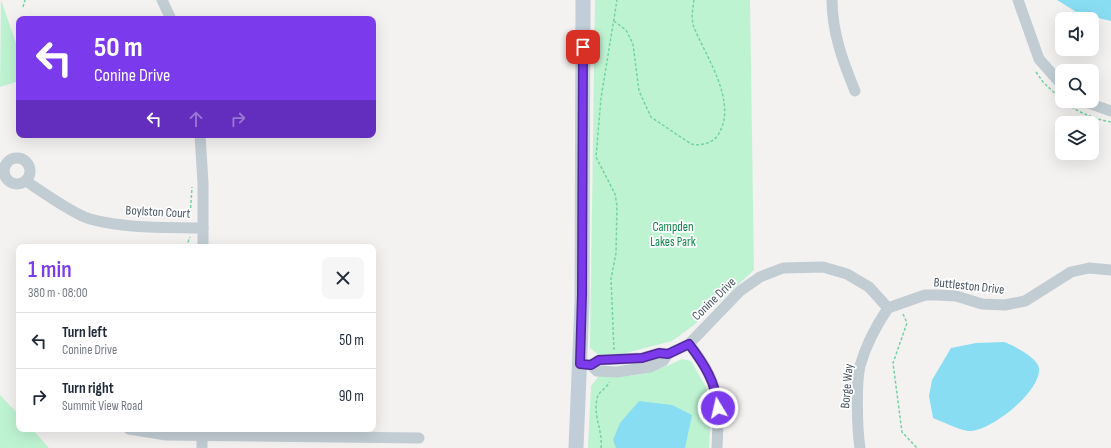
<!DOCTYPE html>
<html lang="en">
<head>
<meta charset="utf-8">
<style>
	body { margin:0; font-family:"Sofia Sans Condensed",sans-serif; background:#f6f6f7; color:#1f2937; height:100vh; display:flex; flex-direction:column; font-size:15px; white-space:nowrap }
	* { box-sizing:border-box; margin:0 }
	p { font-size:13px; color:#747a83 }
	.icon { flex:none; width:22px; height:22px; fill:none; stroke:currentColor; stroke-width:2; stroke-linecap:round; stroke-linejoin:round }
	.map { position:relative; flex:1; overflow:hidden }
	.details { position:absolute; left:16px; top:244px; width:360px; height:188px; display:flex; flex-direction:column; background:#fff; border-radius:8px; box-shadow:0 4px 16px #0002 }
	.details>* { flex:none }
	.guide { position:absolute; left:16px; top:16px; width:360px; height:122px; border-radius:8px; box-shadow:0 4px 16px #0002; background:#7c3aed; color:#fff; overflow:hidden }
	.controls { position:absolute; left:1055px; top:12px; display:grid; gap:8px }
	.controls a { display:grid; place-items:center; width:44px; height:44px; border-radius:8px; background:#fff; box-shadow:0 4px 16px #0002; font-size:20px }
	.pin { position:absolute; display:grid; place-items:center; width:34px; height:34px; color:#fff; margin:-17px; border-radius:8px; box-shadow:0 2px 6px #0006 }
	.me { position:absolute; width:44px; margin:-22px; rotate:351deg; stroke-linejoin:round; filter:drop-shadow(0 0 3px #0008) }
	.turn { display:flex; align-items:center; gap:14px; height:84px; padding:0 12px; font-size:18px }
	.turn .icon { width:52px; height:52px; stroke-width:2.5 }
	.turn b { display:block; font-size:28px; line-height:34px }
	.lanes { display:flex; align-items:center; height:38px; padding:0 12px; background:#0003; justify-content:center; gap:20px; direction:ltr }
	.lanes .off { opacity:.35 }
	.round { display:grid; place-items:center; flex:none; width:42px; height:42px; border-radius:8px; background:#f6f6f7 }
	.headline { display:flex; align-items:center; justify-content:space-between; height:68px; padding:0 12px }
	h1 { font-size:24px; font-weight:600; line-height:30px; color:#7c3aed }
	ul { padding:0; list-style:none }
	li { display:flex; align-items:center; gap:12px; height:56px; padding:0 12px; border-top:1px solid #e0e1e3 }
	li div { flex:1 }
	li b { display:block; font-size:15px }
	li em { font-style:normal }
	.map>svg:first-child { display:block }
	.green { fill:#bef3d2 }
	.water { fill:#89ddf2 }
	.lines { fill:none; stroke-linecap:round; stroke-linejoin:round }
	.path { stroke:#73d3a3; stroke-width:1.5; stroke-dasharray:3 2; stroke-linecap:butt }
	.street { stroke:#c1ccd3; stroke-width:11 }
	.secondary { stroke:#c1cdd9; stroke-width:15 }
	.route-casing { stroke:#51269a; stroke-width:10 }
	.route { stroke:#7c3aed; stroke-width:7 }
	.labels { text-anchor:middle; dominant-baseline:central; stroke-width:3.5; stroke-linejoin:round; paint-order:stroke }
	.street-label { font-size:13px; fill:#485560; stroke:#fff }
	.park-label { font-size:13px; fill:#11884c; stroke:#fff }
</style>
</head>
<body>
<div class="map">
<svg width="1111" height="448" viewBox="0 0 1111 448">
	<rect width="100%" height="100%" fill="#f4f1f1"/>
	<g class="green">
		<polygon points="1,0 19,52 19,81 0,87"/>
		<polygon points="595,0 750,0 754,270 694,325 672,341 622,354 601,357 590,348"/>
		<path d="M682 359 691 361 706 387 711 411 709 448H588L591 386 599 376C634 378 651 374 682 359Z"/>
		<polygon points="0,395 19,415 19,429 32,429 49,448 0,448"/>
	</g>
	<g class="water">
		<polygon points="1057,0 1111,0 1111,21 1078,13"/>
		<path d="M1004 342C1013 345 1038 358 1039 368 1042 391 989 433 968 431 956 429 944 422 933 418L929 396 932 380 951 348 976 343Z"/>
		<polygon points="639,401 672,405 692,415 685,448 616,448 613,440 620,423"/>
	</g>
	<g class="lines">
		<g class="path">
			<polyline points="23,7 25,0"/>
			<path d="M614 21 626 30 633 44 639 91 651 117 691 144C700 146 712 144 718 135 739 102 705 56 693 25L692 15 694 0"/>
			<polyline points="1036,72 1043,82 1062,100"/>
			<path d="M1063 101C1079 113 1092 118 1111 122"/>
			<polyline points="190,218 192,187"/>
			<polyline points="190,247 188,242 190,237"/>
			<polyline points="903,314 907,323 893,363 902,432 917,448"/>
			<polyline points="614,350 611,279 616,253 617,206 615,194 596,157 601,98 617,0"/>
			<path d="M601 448C603 431 593 416 597 399 598 391 607 389 609 382"/>
		</g>
		<g class="street">
			<polyline points="162,0 171,19"/>
			<path d="M832 0C832 32 843 62 855 91"/>
			<polyline points="1018,0 1039,59 1062,85"/>
			<polyline points="1083,101 1111,111"/>
			<polyline points="200,135 203,183 203,247"/>
			<circle cx="17" cy="171" r="13"/>
			<path d="M26 181C41 191 73 214 90 219 127 229 165 227 203 228"/>
			<polyline points="888,308 925,295 938,295 956,296 982,304 1005,305 1025,301 1071,272 1089,268 1111,270"/>
			<path d="M689 344C720 383 719 400 717 448"/>
			<polyline points="580,364 591,365 597,371 617,372 650,367 663,361 668,354 689,344 740,291 760,277 783,268 823,267 847,274 869,287 888,308"/>
			<polyline points="591,365 599,360 642,358 659,353 668,354"/>
			<polyline points="129,429 166,435 419,438"/>
			<polyline points="202,448 202,430"/>
			<path d="M860 448C857 429 856 383 860 366 866 344 876 326 888 308"/>
		</g>
		<polyline class="secondary" points="576,448 582,303 583,0"/>
	</g>
	<g class="lines">
		<defs>
			<path id="route" d="M583 47 582 294 580 364 591 365 599 360 642 358 659 353 668 354 689 344C704 364 716 382 718 408"/>
		</defs>
		<use href="#route" class="route-casing"/>
		<use href="#route" class="route"/>
	</g>
	<g class="labels">
		<g class="street-label">
			<text transform="translate(158 212) rotate(3)">Boylston Court</text>
			<text transform="translate(969 286) rotate(6)">Buttleston Drive</text>
			<text transform="translate(714 299) rotate(-44)">Conine Drive</text>
			<text transform="translate(847 386) rotate(-85)">Borge Way</text>
		</g>
		<g class="park-label">
			<text x="673" y="227">Campden<tspan x="673" dy="15">Lakes Park</tspan></text>
		</g>
	</g>
</svg>
<div class="controls">
<a><svg class="icon" aria-label="sound" viewBox="0 0 24 24"><path d="M4 9h4l5-4v14l-5-4H4zM17 9q2 3 0 6"/></svg></a>
<a><svg class="icon" aria-label="search" viewBox="0 0 24 24"><circle cx="10" cy="10" r="6"/><path d="M15 15l6 6"/></svg></a>
<a><svg class="icon" aria-label="layers" viewBox="0 0 24 24"><path d="M12 4l9 5-9 5-9-5zM3 14l9 5 9-5"/></svg></a>
</div>
<div class="pin" style="left:583px;top:47px;background:#d93025"><svg class="icon" aria-label="arrive" viewBox="0 0 24 24"><path d="M6 21V4h12l-3 4 3 4H6"/></svg></div>
<svg class="me" style="left:718px;top:408px" viewBox="-20 -20 40 40"><circle r="17" fill="#7c3aed" stroke="#fff" stroke-width="3"/><path d="M0-11L8 9 0 5-8 9z" fill="#fff"/></svg>
<div class="guide">
<div class="turn"><svg class="icon" aria-label="left" viewBox="0 0 24 24"><path d="M17 20v-9H6M10 6l-5 5 5 5"/></svg><div><b>50 m</b>Conine Drive</div></div>
<div class="lanes"><svg class="icon" aria-label="left" viewBox="0 0 24 24"><path d="M17 20v-9H6M10 6l-5 5 5 5"/></svg><svg class="icon off" aria-label="ahead" viewBox="0 0 24 24"><path d="M12 20V5M6 11l6-6 6 6"/></svg><svg class="icon off" aria-label="right" viewBox="0 0 24 24"><path d="M7 20v-9h11M14 6l5 5-5 5"/></svg></div>
</div>
<section class="details">
<div class="headline"><div><h1>1 min</h1><p>380 m · 08:00</p></div><a class="round"><svg class="icon" aria-label="close" viewBox="0 0 24 24"><path d="M6 6l12 12M18 6L6 18"/></svg></a></div>
<ul>
<li><svg class="icon" aria-label="left" viewBox="0 0 24 24"><path d="M17 20v-9H6M10 6l-5 5 5 5"/></svg><div><b>Turn left</b><p>Conine Drive</p></div><em>50 m</em></li>
<li><svg class="icon" aria-label="right" viewBox="0 0 24 24"><path d="M7 20v-9h11M14 6l5 5-5 5"/></svg><div><b>Turn right</b><p>Summit View Road</p></div><em>90 m</em></li>
</ul>
</section>
</div>
</body>
</html>
